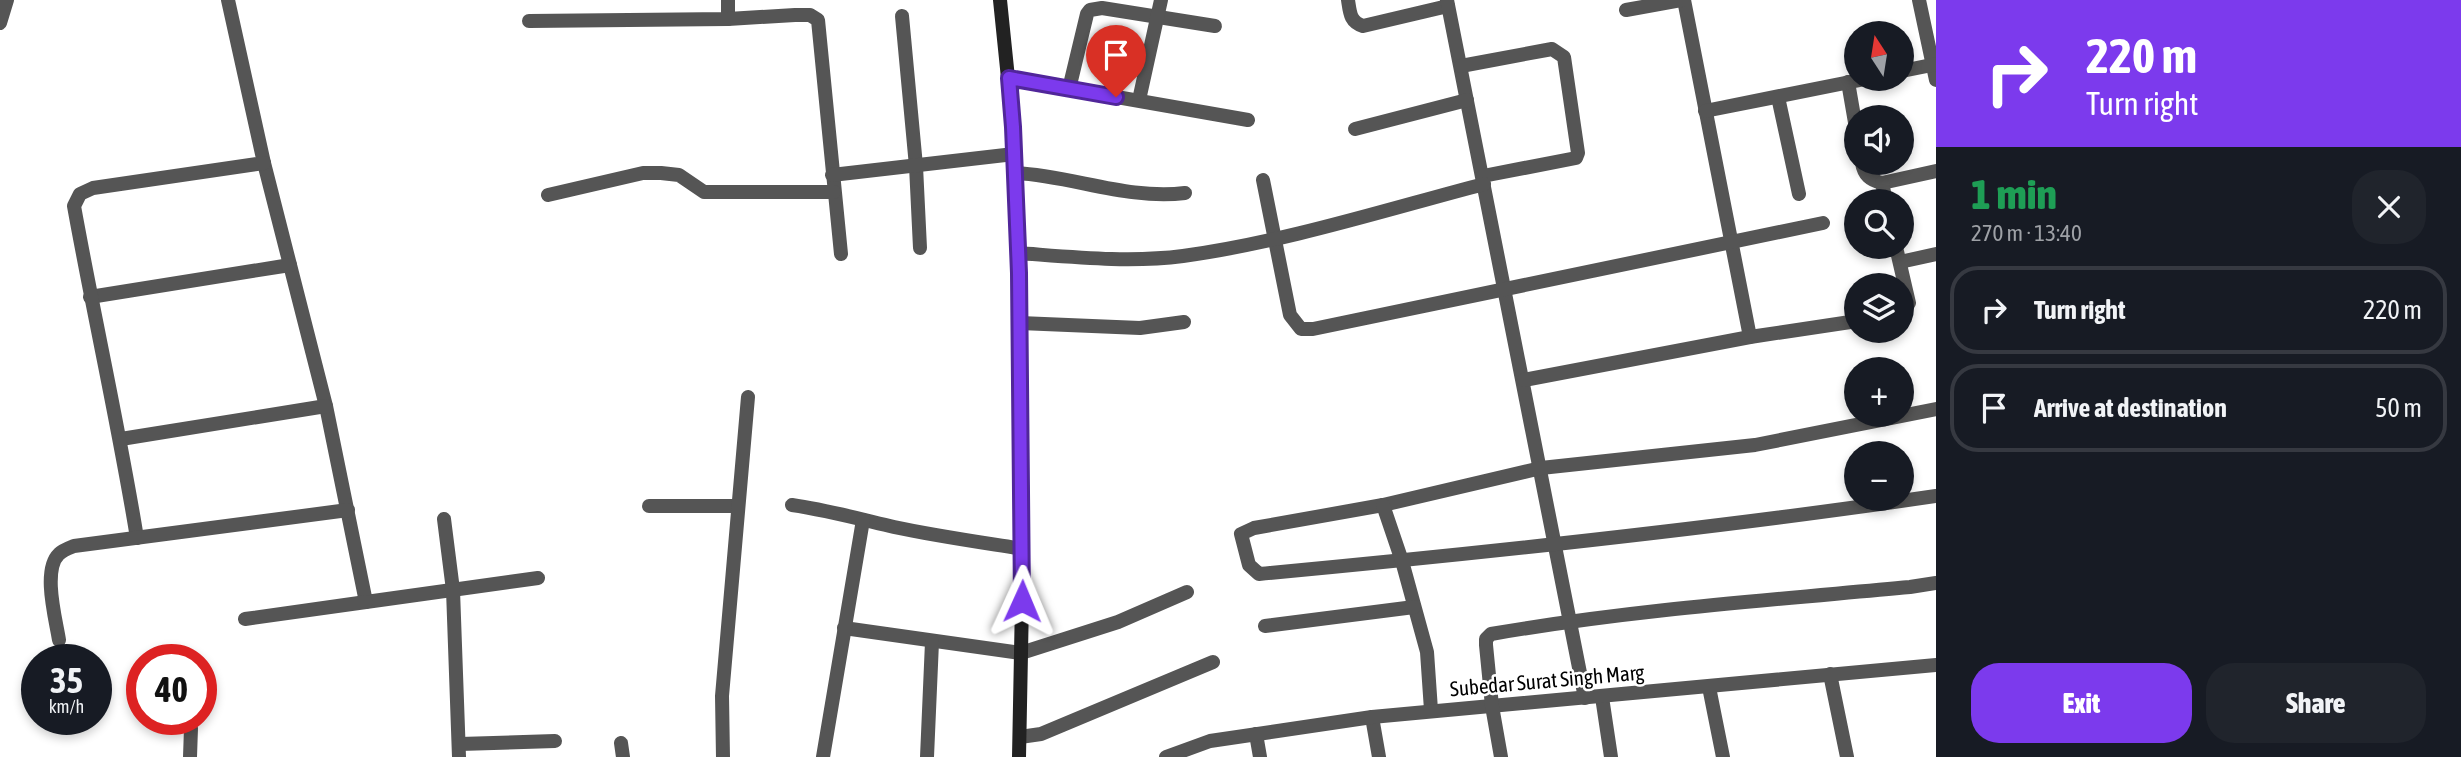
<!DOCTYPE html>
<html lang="en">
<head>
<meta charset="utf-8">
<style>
	body { margin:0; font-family:"Asap Condensed",sans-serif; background:#20242c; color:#f1f3f6; height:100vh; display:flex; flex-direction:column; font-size:26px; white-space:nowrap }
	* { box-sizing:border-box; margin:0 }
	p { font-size:23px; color:#9ea1a6 }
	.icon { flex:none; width:38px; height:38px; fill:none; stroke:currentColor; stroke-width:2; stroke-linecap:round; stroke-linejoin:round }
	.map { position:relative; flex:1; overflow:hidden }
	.panel { display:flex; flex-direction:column; background:#171b24; width:525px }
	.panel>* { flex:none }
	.guide { background:#7c3aed; color:#fff; overflow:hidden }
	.needle { width:46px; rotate:348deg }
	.fabs { position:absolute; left:1844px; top:21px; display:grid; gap:14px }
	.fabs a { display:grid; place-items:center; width:70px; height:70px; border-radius:50%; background:#171b24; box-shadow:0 4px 10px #0003; font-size:35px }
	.speed { position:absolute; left:21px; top:644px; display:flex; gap:14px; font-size:35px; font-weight:700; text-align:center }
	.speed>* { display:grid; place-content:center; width:91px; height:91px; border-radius:50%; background:#171b24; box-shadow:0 4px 10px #0003; line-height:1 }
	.speed small { font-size:18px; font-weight:400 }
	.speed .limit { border:10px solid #d22; background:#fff; color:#111 }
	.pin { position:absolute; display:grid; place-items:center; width:60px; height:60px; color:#fff; margin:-72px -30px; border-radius:50% 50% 50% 0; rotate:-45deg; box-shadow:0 0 7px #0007 }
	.pin .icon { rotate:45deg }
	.me { position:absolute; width:77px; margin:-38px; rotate:1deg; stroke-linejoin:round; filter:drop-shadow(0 0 5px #0008) }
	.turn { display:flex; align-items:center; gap:24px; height:147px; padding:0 35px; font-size:32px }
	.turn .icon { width:91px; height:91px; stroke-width:2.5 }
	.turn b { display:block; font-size:49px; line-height:60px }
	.round { display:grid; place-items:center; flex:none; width:74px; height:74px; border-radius:28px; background:#20242c }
	.summary { display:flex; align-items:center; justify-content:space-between; height:119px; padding:0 35px }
	h1 { font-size:42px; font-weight:800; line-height:52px; color:#1e9e55 }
	.button { display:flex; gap:14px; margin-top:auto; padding:14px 35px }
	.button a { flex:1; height:80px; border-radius:28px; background:#7c3aed; color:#fff; font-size:28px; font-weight:800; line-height:80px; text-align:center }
	.button a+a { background:#20242c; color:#f1f3f6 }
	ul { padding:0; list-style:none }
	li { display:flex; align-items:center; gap:21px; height:88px; margin:0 14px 10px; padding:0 21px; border:4px solid #363941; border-radius:28px }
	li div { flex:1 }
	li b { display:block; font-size:26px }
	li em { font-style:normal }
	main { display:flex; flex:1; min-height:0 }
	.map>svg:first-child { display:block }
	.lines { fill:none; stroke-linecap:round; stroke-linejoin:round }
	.street { stroke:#555; stroke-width:14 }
	.secondary { stroke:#222; stroke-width:14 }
	.route-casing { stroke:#51269a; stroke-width:18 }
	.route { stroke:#7c3aed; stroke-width:12 }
	.labels { text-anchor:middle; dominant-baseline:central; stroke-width:5; stroke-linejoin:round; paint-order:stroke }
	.street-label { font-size:21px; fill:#000; stroke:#fff }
</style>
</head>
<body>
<main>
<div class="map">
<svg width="1936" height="757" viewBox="0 0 1936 757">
	<rect width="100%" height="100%" fill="#fff"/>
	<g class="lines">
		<g class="street">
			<polyline points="228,0 264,163 326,406 366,602 538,578"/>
			<polyline points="728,0 728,19"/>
			<path d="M1348 0C1350 13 1350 22 1363 26L1448 6"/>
			<polyline points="1447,0 1585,698"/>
			<polyline points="1684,0 1750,337"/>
			<polyline points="1919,0 1936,80"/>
			<polyline points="1626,10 1681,0"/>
			<polyline points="902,16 916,166 920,248"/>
			<polyline points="529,21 728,19 795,15 810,15 818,20 841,254"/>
			<polyline points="0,23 7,0"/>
			<polyline points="1461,66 1552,49 1564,57 1578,153 1576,158 1483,176"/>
			<polyline points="1902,71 1936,64"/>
			<polyline points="1008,78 1248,120"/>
			<polyline points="1848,82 1857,134"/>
			<polyline points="1069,89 1087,14 1090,10 1102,8 1215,26"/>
			<polyline points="1778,97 1799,194"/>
			<polyline points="1139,100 1161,0"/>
			<polyline points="1705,111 1865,79"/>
			<polyline points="1355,129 1467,100"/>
			<path d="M1862 163C1864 175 1870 180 1882 183L1936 171"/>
			<path d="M1016 173C1073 176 1128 200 1185 193"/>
			<polyline points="832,175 1014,154"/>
			<polyline points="1263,180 1290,315 1301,329 1313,329 1823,223"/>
			<polyline points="1882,183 1886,201"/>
			<polyline points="548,195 643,173 661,173 679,175 704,192 834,192"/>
			<polyline points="1896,247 1909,303 1902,312"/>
			<path d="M1018 253C1073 257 1129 263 1183 256 1285 242 1385 210 1484 184"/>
			<polyline points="1900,262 1936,254"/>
			<polyline points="90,297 290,265"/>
			<polyline points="1020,323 1140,328 1184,322"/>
			<polyline points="1524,380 1750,337 1857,321"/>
			<path d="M1936 409 1755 445 1541 468 1383 505 1254 528 1241 534 1249 565 1259 574C1485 553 1711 529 1936 496"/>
			<polyline points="121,439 326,406"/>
			<path d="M792 505C827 510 860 519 894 527 936 536 979 542 1023 549"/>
			<polyline points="1383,505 1402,561 1427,652 1431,710"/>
			<polyline points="649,506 738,506"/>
			<polyline points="444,519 453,590 459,757"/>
			<path d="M137 538C119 427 94 317 74 206L80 194 93 188 264 163"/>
			<polyline points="245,619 366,602"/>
			<polyline points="1265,626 1414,607"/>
			<polyline points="844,628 1021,653 1118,622 1187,592"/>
			<path d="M59 640C56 620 42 570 59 554 63 550 69 548 74 546L348 510"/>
			<polyline points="1830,674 1847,757"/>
			<polyline points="1709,687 1723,757"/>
			<polyline points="1602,697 1611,757"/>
			<polyline points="1372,717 1379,757"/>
			<polyline points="1256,734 1260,757"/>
			<polyline points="1020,737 1041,734 1213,662"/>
			<polyline points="621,743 623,757"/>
			<polyline points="460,744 555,741"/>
			<polyline points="190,757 191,728"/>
			<polyline points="723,757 722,696 748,397"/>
			<polyline points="823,757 863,520"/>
			<polyline points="927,757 932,642"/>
			<polyline points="1166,757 1210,741 1372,717 1936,665"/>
			<path d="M1501 757 1492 706 1486 645V639L1491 634C1630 610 1770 600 1910 587L1936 583"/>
		</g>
		<polyline class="secondary" points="1000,0 1013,127 1019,273 1023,549 1019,757"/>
	</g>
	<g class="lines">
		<defs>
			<polyline id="route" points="1022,601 1019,273 1013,127 1009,78 1116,97"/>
		</defs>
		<use href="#route" class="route-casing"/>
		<use href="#route" class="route"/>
	</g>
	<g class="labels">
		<g class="street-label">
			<text transform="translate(1547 680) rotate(-5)">Subedar Surat Singh Marg</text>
		</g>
	</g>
</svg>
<div class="fabs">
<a><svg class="needle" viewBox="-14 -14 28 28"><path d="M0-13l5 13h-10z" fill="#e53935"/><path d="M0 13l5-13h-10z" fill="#9ea1a6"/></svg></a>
<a><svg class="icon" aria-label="sound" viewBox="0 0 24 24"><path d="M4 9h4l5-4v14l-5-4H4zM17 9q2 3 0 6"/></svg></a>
<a><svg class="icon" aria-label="search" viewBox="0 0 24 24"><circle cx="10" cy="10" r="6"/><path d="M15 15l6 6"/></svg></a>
<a><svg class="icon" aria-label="layers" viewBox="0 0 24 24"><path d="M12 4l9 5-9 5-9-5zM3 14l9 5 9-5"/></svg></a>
<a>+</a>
<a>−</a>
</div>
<div class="speed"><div>35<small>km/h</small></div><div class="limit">40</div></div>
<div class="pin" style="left:1116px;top:97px;background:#d93025"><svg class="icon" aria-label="arrive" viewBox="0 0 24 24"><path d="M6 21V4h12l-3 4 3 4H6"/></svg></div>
<svg class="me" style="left:1022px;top:601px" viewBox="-20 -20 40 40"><path d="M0-17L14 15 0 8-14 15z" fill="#7c3aed" stroke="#fff" stroke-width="4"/></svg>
</div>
<section class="panel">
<div class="guide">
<div class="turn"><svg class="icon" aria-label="right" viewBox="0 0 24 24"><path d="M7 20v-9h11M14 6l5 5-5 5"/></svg><div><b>220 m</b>Turn right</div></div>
</div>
<div class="summary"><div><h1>1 min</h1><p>270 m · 13:40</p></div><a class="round"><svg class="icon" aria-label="close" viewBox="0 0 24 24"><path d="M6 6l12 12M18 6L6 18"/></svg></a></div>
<ul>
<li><svg class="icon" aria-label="right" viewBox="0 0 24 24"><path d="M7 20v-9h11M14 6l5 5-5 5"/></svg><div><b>Turn right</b></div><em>220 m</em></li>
<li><svg class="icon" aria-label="arrive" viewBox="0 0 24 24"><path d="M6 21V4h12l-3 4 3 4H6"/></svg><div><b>Arrive at destination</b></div><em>50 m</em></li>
</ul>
<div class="button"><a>Exit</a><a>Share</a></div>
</section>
</main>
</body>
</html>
